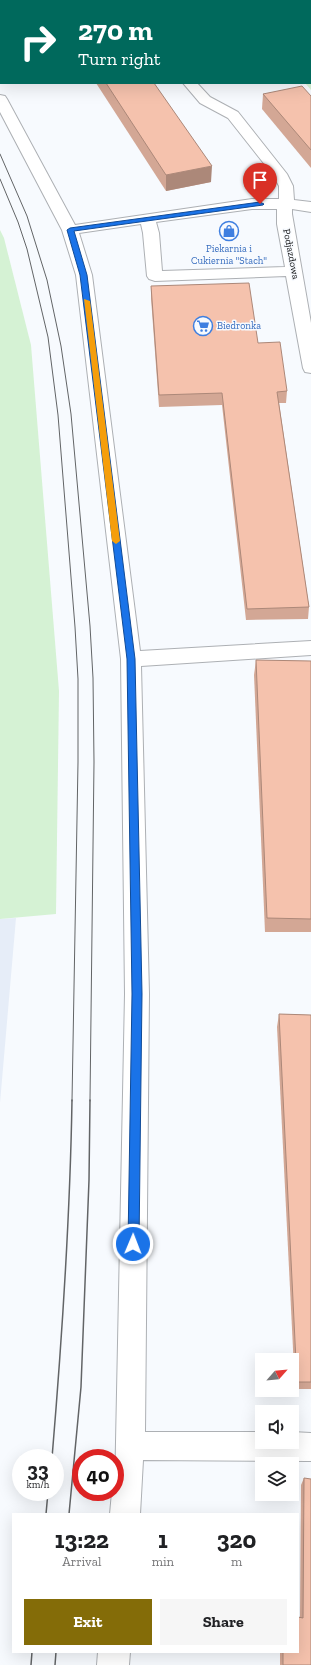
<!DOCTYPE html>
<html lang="en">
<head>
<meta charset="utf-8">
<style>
	body { margin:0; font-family:"Zilla Slab",serif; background:#f6f6f6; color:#202124; height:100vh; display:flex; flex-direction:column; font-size:15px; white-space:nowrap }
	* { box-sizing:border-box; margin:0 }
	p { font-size:13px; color:#757577 }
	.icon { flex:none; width:22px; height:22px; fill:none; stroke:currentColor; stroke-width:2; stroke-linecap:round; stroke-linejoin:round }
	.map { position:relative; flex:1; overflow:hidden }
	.side { position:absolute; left:12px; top:1513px; width:287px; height:140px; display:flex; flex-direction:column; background:#fff; border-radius:0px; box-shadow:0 4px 16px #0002 }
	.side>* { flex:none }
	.top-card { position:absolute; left:0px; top:0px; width:311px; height:84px; box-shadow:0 4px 16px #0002; background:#00695c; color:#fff; overflow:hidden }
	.needle { width:26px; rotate:63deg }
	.controls { position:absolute; left:255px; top:1353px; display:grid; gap:8px }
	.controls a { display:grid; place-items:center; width:44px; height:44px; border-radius:0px; background:#fff; box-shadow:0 4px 16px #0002; font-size:20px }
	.speed { position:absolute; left:12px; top:1449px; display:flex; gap:8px; font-size:20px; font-weight:700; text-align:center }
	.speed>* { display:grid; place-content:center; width:52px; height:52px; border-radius:50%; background:#fff; box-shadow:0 4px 16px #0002; line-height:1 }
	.speed small { font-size:10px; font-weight:400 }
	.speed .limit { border:6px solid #d22; background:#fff; color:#111 }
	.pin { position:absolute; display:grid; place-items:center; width:34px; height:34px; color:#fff; margin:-41px -17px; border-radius:50% 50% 50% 0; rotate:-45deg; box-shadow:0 0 4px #0007 }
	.pin .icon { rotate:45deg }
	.me { position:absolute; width:44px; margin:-22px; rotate:1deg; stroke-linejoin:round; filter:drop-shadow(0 0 3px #0008) }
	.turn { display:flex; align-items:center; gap:14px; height:84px; padding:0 12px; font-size:18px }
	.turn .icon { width:52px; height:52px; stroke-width:2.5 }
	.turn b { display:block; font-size:28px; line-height:34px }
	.eta { display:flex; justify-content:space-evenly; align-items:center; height:68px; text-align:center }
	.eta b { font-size:24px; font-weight:700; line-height:28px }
	.cta { display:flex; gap:8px; margin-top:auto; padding:8px 12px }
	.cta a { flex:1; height:46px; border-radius:0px; background:#846c08; color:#fff; font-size:16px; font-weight:700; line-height:46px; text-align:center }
	.cta a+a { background:#f6f6f6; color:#202124 }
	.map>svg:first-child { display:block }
	.built { fill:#e6edf8 }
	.green { fill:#d5f2d4 }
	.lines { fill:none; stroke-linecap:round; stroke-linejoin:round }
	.minor-casing { stroke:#adb0b4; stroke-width:2 }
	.minor { fill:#fff; fill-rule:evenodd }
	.tram-far1 { stroke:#626466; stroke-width:1 }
	.tram { stroke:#626466; stroke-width:1.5 }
	.wall { fill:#d3a795 }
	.shaded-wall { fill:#ac8879 }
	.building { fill:#f5c2ad; stroke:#ac8879 }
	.route { fill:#1a73e8; stroke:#114b97 }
	.slow { fill:#f59e0b }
	.labels { text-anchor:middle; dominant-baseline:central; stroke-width:3; stroke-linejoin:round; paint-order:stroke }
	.far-shop-label { font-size:10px; fill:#366cbe; stroke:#f7fafe }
	.far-street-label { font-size:10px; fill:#161718; stroke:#f7fafe }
</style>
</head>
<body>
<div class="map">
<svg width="311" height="1665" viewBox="0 0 311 1665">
	<rect width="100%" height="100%" fill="#f7fafe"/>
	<polygon class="built" points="16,918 0,1103 0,919"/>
	<g class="green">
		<polygon points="233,0 311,0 311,90 305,83 310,83 310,1"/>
		<polygon points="0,230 4,238 31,345 59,691 56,914 0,919"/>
	</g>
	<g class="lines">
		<defs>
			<g id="minor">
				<rect x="106" y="0" width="13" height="1"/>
				<path d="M183 83H197L210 97 238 112 287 174 293 186 294 200 311 202V212L292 209V214L311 323V373L305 372 303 368 286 276 155 281 149 279 147 276 143 233 141 224 79 233 92 275 140 651 311 641V655L141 666 149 994 145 1432H262V1442H292V1432L311 1433V1461L143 1460 140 1514H110L112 1492H115L125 994 121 659 76 275 62 230 0 112V95L5 96 7 99 75 225 252 199H279V186L273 175 228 118 200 103ZM252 209H277V224L285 267 162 271 159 233 156 222Z"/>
				<polygon points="98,1652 130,1652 129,1665 97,1665"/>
			</g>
		</defs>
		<use href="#minor" class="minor-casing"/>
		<use href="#minor" class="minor"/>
		<g class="tram-far1">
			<polyline points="0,154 27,216 47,280 61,346 71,414 90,626 93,678 94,762 90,1101"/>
			<polyline points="0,179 18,222 27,249 48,337 58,415 75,627 78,679 78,762 72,1101"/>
		</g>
		<g class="tram">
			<path d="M52 1458C62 1339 70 1220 72 1100"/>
			<polyline points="46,1514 48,1492"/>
			<polyline points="69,1514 81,1387 89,1180 90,1100"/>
			<polyline points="31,1665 32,1652"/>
			<polyline points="55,1665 56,1652"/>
		</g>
	</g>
	<g class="wall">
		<polygon points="41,0 90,0 91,1 42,1"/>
		<polygon points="175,0 230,0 231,1 176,1"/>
		<polygon points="96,83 154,83 211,182 166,191"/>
		<polygon points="263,94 311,96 311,168 262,109"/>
		<polygon points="151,286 258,343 287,391 286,403 279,403 309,607 308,619 246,620 222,405 159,407 151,298"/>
		<polygon points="256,660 311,661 311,932 265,932 254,675"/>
		<polygon points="279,1014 311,1015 311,1389 295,1389 277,1027"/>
		<polygon points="304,1478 311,1665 280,1665 280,1652 298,1652 300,1617 301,1485"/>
	</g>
	<polygon class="shaded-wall" points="212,166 211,182 166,191 166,175"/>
	<g class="building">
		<polygon points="50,0 90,0 91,1 51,1"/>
		<polygon points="187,0 230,0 231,1 188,1"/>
		<polygon points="106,83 154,83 212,166 166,175"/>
		<polygon points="302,86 311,96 311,150 263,94"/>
		<polygon points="249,283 258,343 280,342 287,391 277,392 309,607 247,609 222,393 159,395 151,286"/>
		<polygon points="256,660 311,661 311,919 267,918"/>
		<polygon points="279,1014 311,1015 311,1382 297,1382"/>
		<polygon points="304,1478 311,1479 311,1665 283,1665 283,1652 298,1652 298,1617 303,1618"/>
	</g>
	<polygon class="route" points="260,202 264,204 263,205 74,231 87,275 135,659 142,994 139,1244 137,1248 133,1249 129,1248 128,1244 132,994 127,659 80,275 67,230 70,228"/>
	<polygon class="slow" points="84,299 90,301 120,541 116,544 112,541"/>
	<defs>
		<symbol id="shop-ring" viewBox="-11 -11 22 22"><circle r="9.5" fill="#f7fafe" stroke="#3f7fe0" stroke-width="1.5"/><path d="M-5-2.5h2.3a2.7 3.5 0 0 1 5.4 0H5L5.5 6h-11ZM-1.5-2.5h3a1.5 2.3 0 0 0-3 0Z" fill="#3f7fe0"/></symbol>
		<symbol id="supermarket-ring" viewBox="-11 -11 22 22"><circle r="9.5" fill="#f7fafe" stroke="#3f7fe0" stroke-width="1.5"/><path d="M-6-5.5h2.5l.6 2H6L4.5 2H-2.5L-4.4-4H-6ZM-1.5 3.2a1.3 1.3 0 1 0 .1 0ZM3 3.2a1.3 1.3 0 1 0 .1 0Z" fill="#3f7fe0"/></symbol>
	</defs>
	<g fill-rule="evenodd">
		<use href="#shop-ring" x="218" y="220" width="22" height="22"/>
		<use href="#supermarket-ring" x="192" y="315" width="22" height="22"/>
	</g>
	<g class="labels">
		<g class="far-shop-label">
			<text x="229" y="249">Piekarnia i<tspan x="229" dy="12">Cukiernia "Stach"</tspan></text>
			<text x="217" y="326" text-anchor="start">Biedronka</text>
		</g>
		<g class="far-street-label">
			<text transform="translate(291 254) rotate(79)">Podjazdowa</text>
		</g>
	</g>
</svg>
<div class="controls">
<a><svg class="needle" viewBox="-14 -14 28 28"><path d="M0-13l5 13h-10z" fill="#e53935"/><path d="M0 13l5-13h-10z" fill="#757577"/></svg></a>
<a><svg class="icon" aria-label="sound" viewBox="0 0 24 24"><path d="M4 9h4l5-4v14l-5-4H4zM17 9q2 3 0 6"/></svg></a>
<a><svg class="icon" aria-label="layers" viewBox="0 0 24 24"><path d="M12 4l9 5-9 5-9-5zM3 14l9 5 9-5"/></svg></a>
</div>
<div class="speed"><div>33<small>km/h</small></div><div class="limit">40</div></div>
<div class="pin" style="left:260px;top:204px;background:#d93025"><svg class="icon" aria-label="arrive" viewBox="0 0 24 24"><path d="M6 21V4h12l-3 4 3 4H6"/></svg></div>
<svg class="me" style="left:133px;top:1244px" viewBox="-20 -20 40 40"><circle r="17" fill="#1a73e8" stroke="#fff" stroke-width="3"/><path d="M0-11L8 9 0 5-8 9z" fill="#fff"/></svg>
<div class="top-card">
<div class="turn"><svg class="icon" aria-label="right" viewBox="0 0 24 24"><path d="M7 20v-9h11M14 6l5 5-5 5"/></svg><div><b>270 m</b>Turn right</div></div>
</div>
<section class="side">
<div class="eta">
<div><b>13:22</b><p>Arrival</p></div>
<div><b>1</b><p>min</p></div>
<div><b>320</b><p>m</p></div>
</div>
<div class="cta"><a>Exit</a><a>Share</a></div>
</section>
</div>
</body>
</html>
